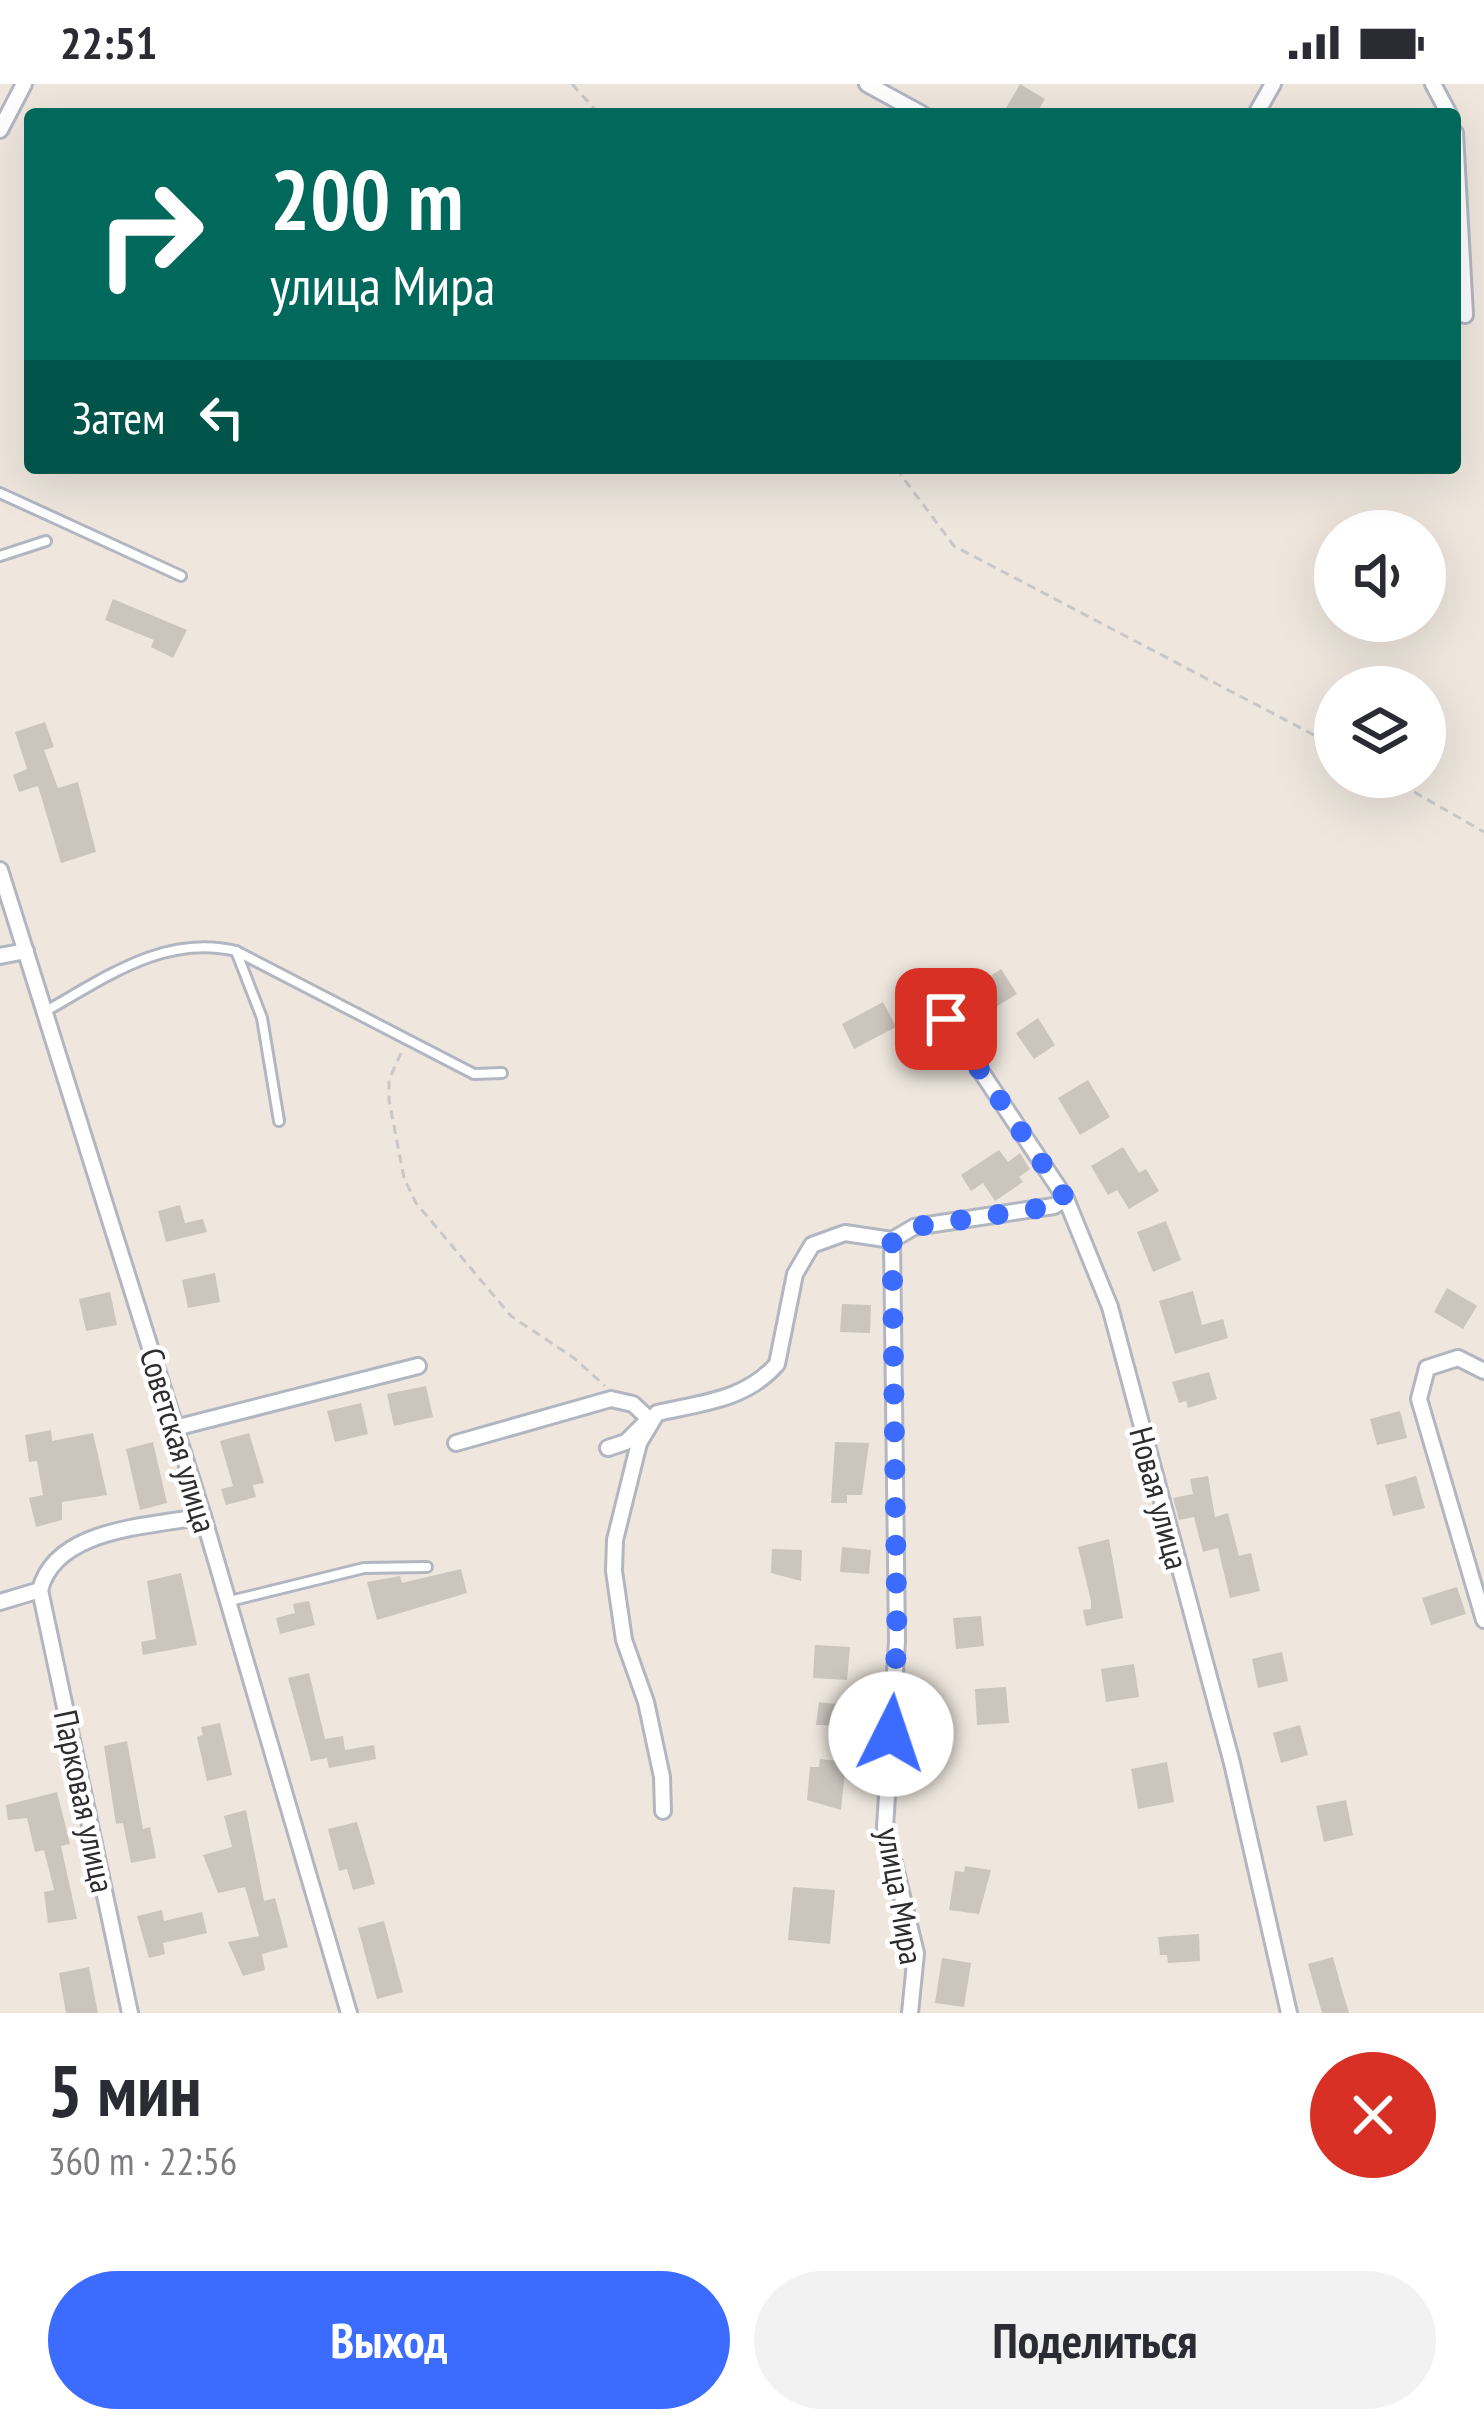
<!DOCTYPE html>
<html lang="ru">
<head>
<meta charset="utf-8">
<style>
	body { margin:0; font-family:"PT Sans Narrow",sans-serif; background:#f2f2f3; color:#2b2b33; height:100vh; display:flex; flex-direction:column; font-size:45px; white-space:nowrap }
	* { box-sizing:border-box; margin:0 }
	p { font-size:39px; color:#7c7c81 }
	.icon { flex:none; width:66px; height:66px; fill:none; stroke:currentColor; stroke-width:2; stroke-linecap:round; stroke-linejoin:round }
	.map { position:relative; height:1929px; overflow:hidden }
	.details { display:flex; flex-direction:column; background:#fff; flex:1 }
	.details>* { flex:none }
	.hud { position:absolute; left:24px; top:24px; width:1437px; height:366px; border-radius:12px; box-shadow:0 12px 48px #0002; background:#00695c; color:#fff; overflow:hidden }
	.fabs { position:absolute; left:1314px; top:426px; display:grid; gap:24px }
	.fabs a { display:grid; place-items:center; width:132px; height:132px; border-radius:50%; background:#fff; box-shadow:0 12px 48px #0002; font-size:60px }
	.pin { position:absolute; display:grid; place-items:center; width:102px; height:102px; color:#fff; margin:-51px; border-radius:24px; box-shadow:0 6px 18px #0006 }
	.me { position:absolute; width:132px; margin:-66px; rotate:4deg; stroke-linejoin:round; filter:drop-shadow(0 0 9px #0008) }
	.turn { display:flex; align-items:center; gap:42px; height:252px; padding:0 48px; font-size:54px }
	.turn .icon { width:156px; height:156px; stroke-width:2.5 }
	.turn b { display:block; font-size:84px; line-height:102px }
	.then { display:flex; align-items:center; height:114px; padding:0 48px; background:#0003; gap:24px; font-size:45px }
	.round { display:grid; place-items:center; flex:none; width:126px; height:126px; border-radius:63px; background:#f2f2f3 }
	.head { display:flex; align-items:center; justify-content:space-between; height:204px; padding:0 48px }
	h1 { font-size:72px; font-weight:800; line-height:90px }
	.action { display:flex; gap:24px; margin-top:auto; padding:24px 48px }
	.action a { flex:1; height:138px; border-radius:72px; background:#3c6bff; color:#fff; font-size:48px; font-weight:800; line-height:138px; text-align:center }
	.action a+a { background:#f2f2f3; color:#2b2b33 }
	.status { display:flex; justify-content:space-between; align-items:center; height:84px; padding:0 60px; background:#fff; direction:ltr }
	.status svg { height:33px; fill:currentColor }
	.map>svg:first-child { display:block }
	.building { fill:#cbc5bd }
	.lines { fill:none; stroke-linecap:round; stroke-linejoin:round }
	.lane-casing { stroke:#b2b6c1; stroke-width:14 }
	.street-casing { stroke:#b2b6c1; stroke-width:20 }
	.path { stroke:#c8c8c8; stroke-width:3; stroke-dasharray:9 6; stroke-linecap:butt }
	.lane { stroke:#fff; stroke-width:8 }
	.street { stroke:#fff; stroke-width:14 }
	.route { stroke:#3c6bff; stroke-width:21; stroke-dasharray:0 37.8 }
	.labels { text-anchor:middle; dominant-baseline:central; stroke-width:9; stroke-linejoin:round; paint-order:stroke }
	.street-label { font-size:33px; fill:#2d2d2d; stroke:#fff }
</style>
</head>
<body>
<div class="status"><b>22:51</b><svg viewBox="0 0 49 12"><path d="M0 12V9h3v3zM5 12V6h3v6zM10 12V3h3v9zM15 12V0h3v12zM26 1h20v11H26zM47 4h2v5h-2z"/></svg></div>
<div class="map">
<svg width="1484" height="1929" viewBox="0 0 1484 1929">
	<rect width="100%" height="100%" fill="#efe7de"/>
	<g class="building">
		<polygon points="1020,0 1045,15 1036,30 1006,24"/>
		<polygon points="113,515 187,546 173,574 151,563 154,556 105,536"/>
		<polygon points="45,638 54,663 44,666 58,704 78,698 96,768 61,779 38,702 19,708 13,691 27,685 15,648"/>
		<polygon points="1001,885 1017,910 994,924 978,900"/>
		<polygon points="883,918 896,943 854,965 842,940"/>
		<polygon points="1038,934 1055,961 1034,975 1016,949"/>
		<polygon points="1088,996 1110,1033 1080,1051 1058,1014"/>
		<polygon points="1123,1063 1139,1089 1146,1085 1159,1107 1129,1125 1117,1106 1108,1111 1091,1082"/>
		<polygon points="999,1066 1008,1078 1020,1069 1030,1085 1019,1093 1023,1098 995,1117 983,1099 971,1107 961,1091"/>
		<polygon points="180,1121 185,1139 203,1135 207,1148 166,1158 158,1127"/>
		<polygon points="1166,1137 1181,1176 1153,1188 1137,1148"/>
		<polygon points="215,1189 220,1218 188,1224 182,1196"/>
		<polygon points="1447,1204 1477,1222 1463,1245 1434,1228"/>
		<polygon points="1193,1207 1202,1241 1223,1235 1228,1254 1175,1270 1159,1217"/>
		<polygon points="110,1208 117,1241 86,1247 79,1215"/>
		<polygon points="842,1220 871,1221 870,1249 840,1248"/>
		<polygon points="1209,1288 1217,1315 1188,1324 1186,1317 1179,1319 1172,1298"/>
		<polygon points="426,1302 433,1333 394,1342 387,1310"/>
		<polygon points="361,1319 368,1350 335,1358 327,1327"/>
		<polygon points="1400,1327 1407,1354 1377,1361 1370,1335"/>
		<polygon points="51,1346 52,1357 93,1349 107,1411 62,1418 62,1436 36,1443 29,1414 43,1411 37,1377 29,1378 25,1351"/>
		<polygon points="249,1349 264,1399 253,1401 256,1413 226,1421 221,1405 233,1402 220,1357"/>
		<polygon points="153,1358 167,1419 140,1426 126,1365"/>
		<polygon points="835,1358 869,1359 862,1411 847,1411 847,1419 831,1419"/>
		<polygon points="1208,1392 1215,1433 1228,1429 1239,1472 1251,1469 1260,1507 1230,1514 1218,1464 1203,1468 1194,1433 1179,1436 1173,1414 1193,1410 1190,1395"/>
		<polygon points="1416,1392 1425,1424 1393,1432 1385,1401"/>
		<polygon points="1109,1455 1123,1534 1086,1542 1083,1526 1091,1525 1091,1517 1078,1463"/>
		<polygon points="842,1463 871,1466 869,1490 840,1488"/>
		<polygon points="772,1465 802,1466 801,1497 771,1489"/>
		<polygon points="461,1485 467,1509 377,1536 367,1498 400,1492 402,1499"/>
		<polygon points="181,1489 197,1561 143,1571 141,1558 156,1555 147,1497"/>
		<polygon points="1457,1503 1466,1530 1431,1541 1422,1514"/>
		<polygon points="309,1517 315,1541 280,1550 276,1534 295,1529 293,1520"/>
		<polygon points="981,1532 984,1562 956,1565 953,1534"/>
		<polygon points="815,1561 850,1563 847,1596 813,1594"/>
		<polygon points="1282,1568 1288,1597 1258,1604 1252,1575"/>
		<polygon points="1134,1580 1139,1613 1106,1618 1101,1585"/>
		<polygon points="309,1589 325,1655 343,1652 345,1666 374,1661 376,1675 329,1684 327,1674 311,1677 288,1594"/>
		<polygon points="1006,1603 1009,1639 977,1641 975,1605"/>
		<polygon points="819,1618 853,1622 851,1642 816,1641"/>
		<polygon points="220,1639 232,1691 207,1697 197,1653 203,1651 201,1643"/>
		<polygon points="1300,1641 1308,1671 1281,1679 1273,1649"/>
		<polygon points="127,1657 143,1745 150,1743 156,1774 131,1779 123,1739 116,1740 104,1662"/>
		<polygon points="820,1675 846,1678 841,1726 807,1716 810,1683 819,1683"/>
		<polygon points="1167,1678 1174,1718 1138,1725 1131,1685"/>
		<polygon points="57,1708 70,1760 61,1762 77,1835 48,1839 44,1808 54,1806 44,1766 35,1768 27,1734 8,1736 6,1721"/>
		<polygon points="1346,1716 1353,1751 1324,1758 1316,1722"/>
		<polygon points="246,1726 264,1817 275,1814 288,1863 262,1870 265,1886 243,1892 228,1858 259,1852 245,1803 218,1809 203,1771 232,1763 224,1732"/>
		<polygon points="357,1738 375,1800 353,1806 347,1785 339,1787 328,1745"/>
		<polygon points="965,1782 991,1786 979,1830 949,1826 955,1787 964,1788"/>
		<polygon points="793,1803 835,1806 830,1860 788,1856"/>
		<polygon points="162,1826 164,1837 202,1828 207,1849 163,1859 165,1870 149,1874 137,1832"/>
		<polygon points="384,1837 403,1908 377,1915 358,1844"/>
		<polygon points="1199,1850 1200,1877 1168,1879 1167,1871 1160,1871 1158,1853"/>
		<polygon points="1333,1873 1342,1906 1349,1929 1322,1929 1308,1880"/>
		<polygon points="942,1874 971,1879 964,1923 935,1919"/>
		<polygon points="89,1883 98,1929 66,1929 59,1889"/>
	</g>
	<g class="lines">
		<defs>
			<g id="lane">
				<polyline points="0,409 181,492"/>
				<polyline points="0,472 46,457"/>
				<polyline points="236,867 262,934 279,1037"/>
				<path d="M46 927C105 894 164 850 236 867L474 990 502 989"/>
				<polyline points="230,1517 364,1484 427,1483"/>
			</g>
			<g id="street">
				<polyline points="867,0 922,30"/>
				<polyline points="1433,0 1449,30"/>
				<polyline points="1256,30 1273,0"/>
				<polyline points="0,46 24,0"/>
				<polyline points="1455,49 1465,231"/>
				<polyline points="0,786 203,1432 349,1929"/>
				<polyline points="0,872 26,867"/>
				<polyline points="946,935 1066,1115 1110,1223 1232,1679 1289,1929"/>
				<polyline points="1484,1287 1458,1274 1427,1284 1419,1315 1484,1536"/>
				<polyline points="175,1344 418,1282"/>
				<polyline points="456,1359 611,1315 633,1320 649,1335 626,1358 608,1364"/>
				<polyline points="40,1506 130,1929"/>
				<path d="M0 1518 40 1506C56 1443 150 1443 203 1432"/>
				<path d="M663 1727 662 1693 646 1618 624 1556 614 1487 615 1456 639 1359 657 1329C701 1319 746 1316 777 1280L795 1190 812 1161 845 1149 892 1156"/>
				<polyline points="910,1929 916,1869 885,1743 897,1557 892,1156 914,1143 1054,1122 1066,1115"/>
			</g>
		</defs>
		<use href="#lane" class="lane-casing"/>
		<use href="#street" class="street-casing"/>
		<g class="path">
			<polyline points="572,0 599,30"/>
			<polyline points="896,384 954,462 1335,662"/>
			<polyline points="1388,693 1484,748"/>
			<polyline points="401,969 389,996 389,1016 404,1094 416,1119 511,1232 574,1274 605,1302"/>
		</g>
		<use href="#lane" class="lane"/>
		<use href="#street" class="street"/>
	</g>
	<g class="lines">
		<polyline class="route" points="891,1650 897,1557 892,1156 914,1143 1054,1122 1066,1115 946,935"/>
	</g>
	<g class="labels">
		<g class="street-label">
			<text transform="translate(179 1356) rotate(73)">Советская улица</text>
			<text transform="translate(1160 1414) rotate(75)">Новая улица</text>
			<text transform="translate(85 1717) rotate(78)">Парковая улица</text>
			<text transform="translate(901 1812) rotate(80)">улица Мира</text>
		</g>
	</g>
</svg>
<div class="fabs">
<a><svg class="icon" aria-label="sound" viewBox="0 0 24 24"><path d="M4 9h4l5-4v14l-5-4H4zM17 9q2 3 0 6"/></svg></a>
<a><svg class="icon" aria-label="layers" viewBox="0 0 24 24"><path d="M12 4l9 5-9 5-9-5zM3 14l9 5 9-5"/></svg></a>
</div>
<div class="pin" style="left:946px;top:935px;background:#d93025"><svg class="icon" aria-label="arrive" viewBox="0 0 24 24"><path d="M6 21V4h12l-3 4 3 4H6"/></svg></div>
<svg class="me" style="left:891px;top:1650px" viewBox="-20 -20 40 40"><circle r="19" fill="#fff"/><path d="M0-13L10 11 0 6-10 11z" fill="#3c6bff"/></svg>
<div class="hud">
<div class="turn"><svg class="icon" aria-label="right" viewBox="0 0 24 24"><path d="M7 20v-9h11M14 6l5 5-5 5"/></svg><div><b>200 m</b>улица Мира</div></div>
<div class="then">Затем<svg class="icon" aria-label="left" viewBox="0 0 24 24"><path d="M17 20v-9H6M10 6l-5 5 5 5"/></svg></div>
</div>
</div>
<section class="details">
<div class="head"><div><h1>5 мин</h1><p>360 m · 22:56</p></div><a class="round" style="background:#d93025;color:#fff"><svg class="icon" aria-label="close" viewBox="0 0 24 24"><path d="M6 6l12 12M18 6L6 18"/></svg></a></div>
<div class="action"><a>Выход</a><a>Поделиться</a></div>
</section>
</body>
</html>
